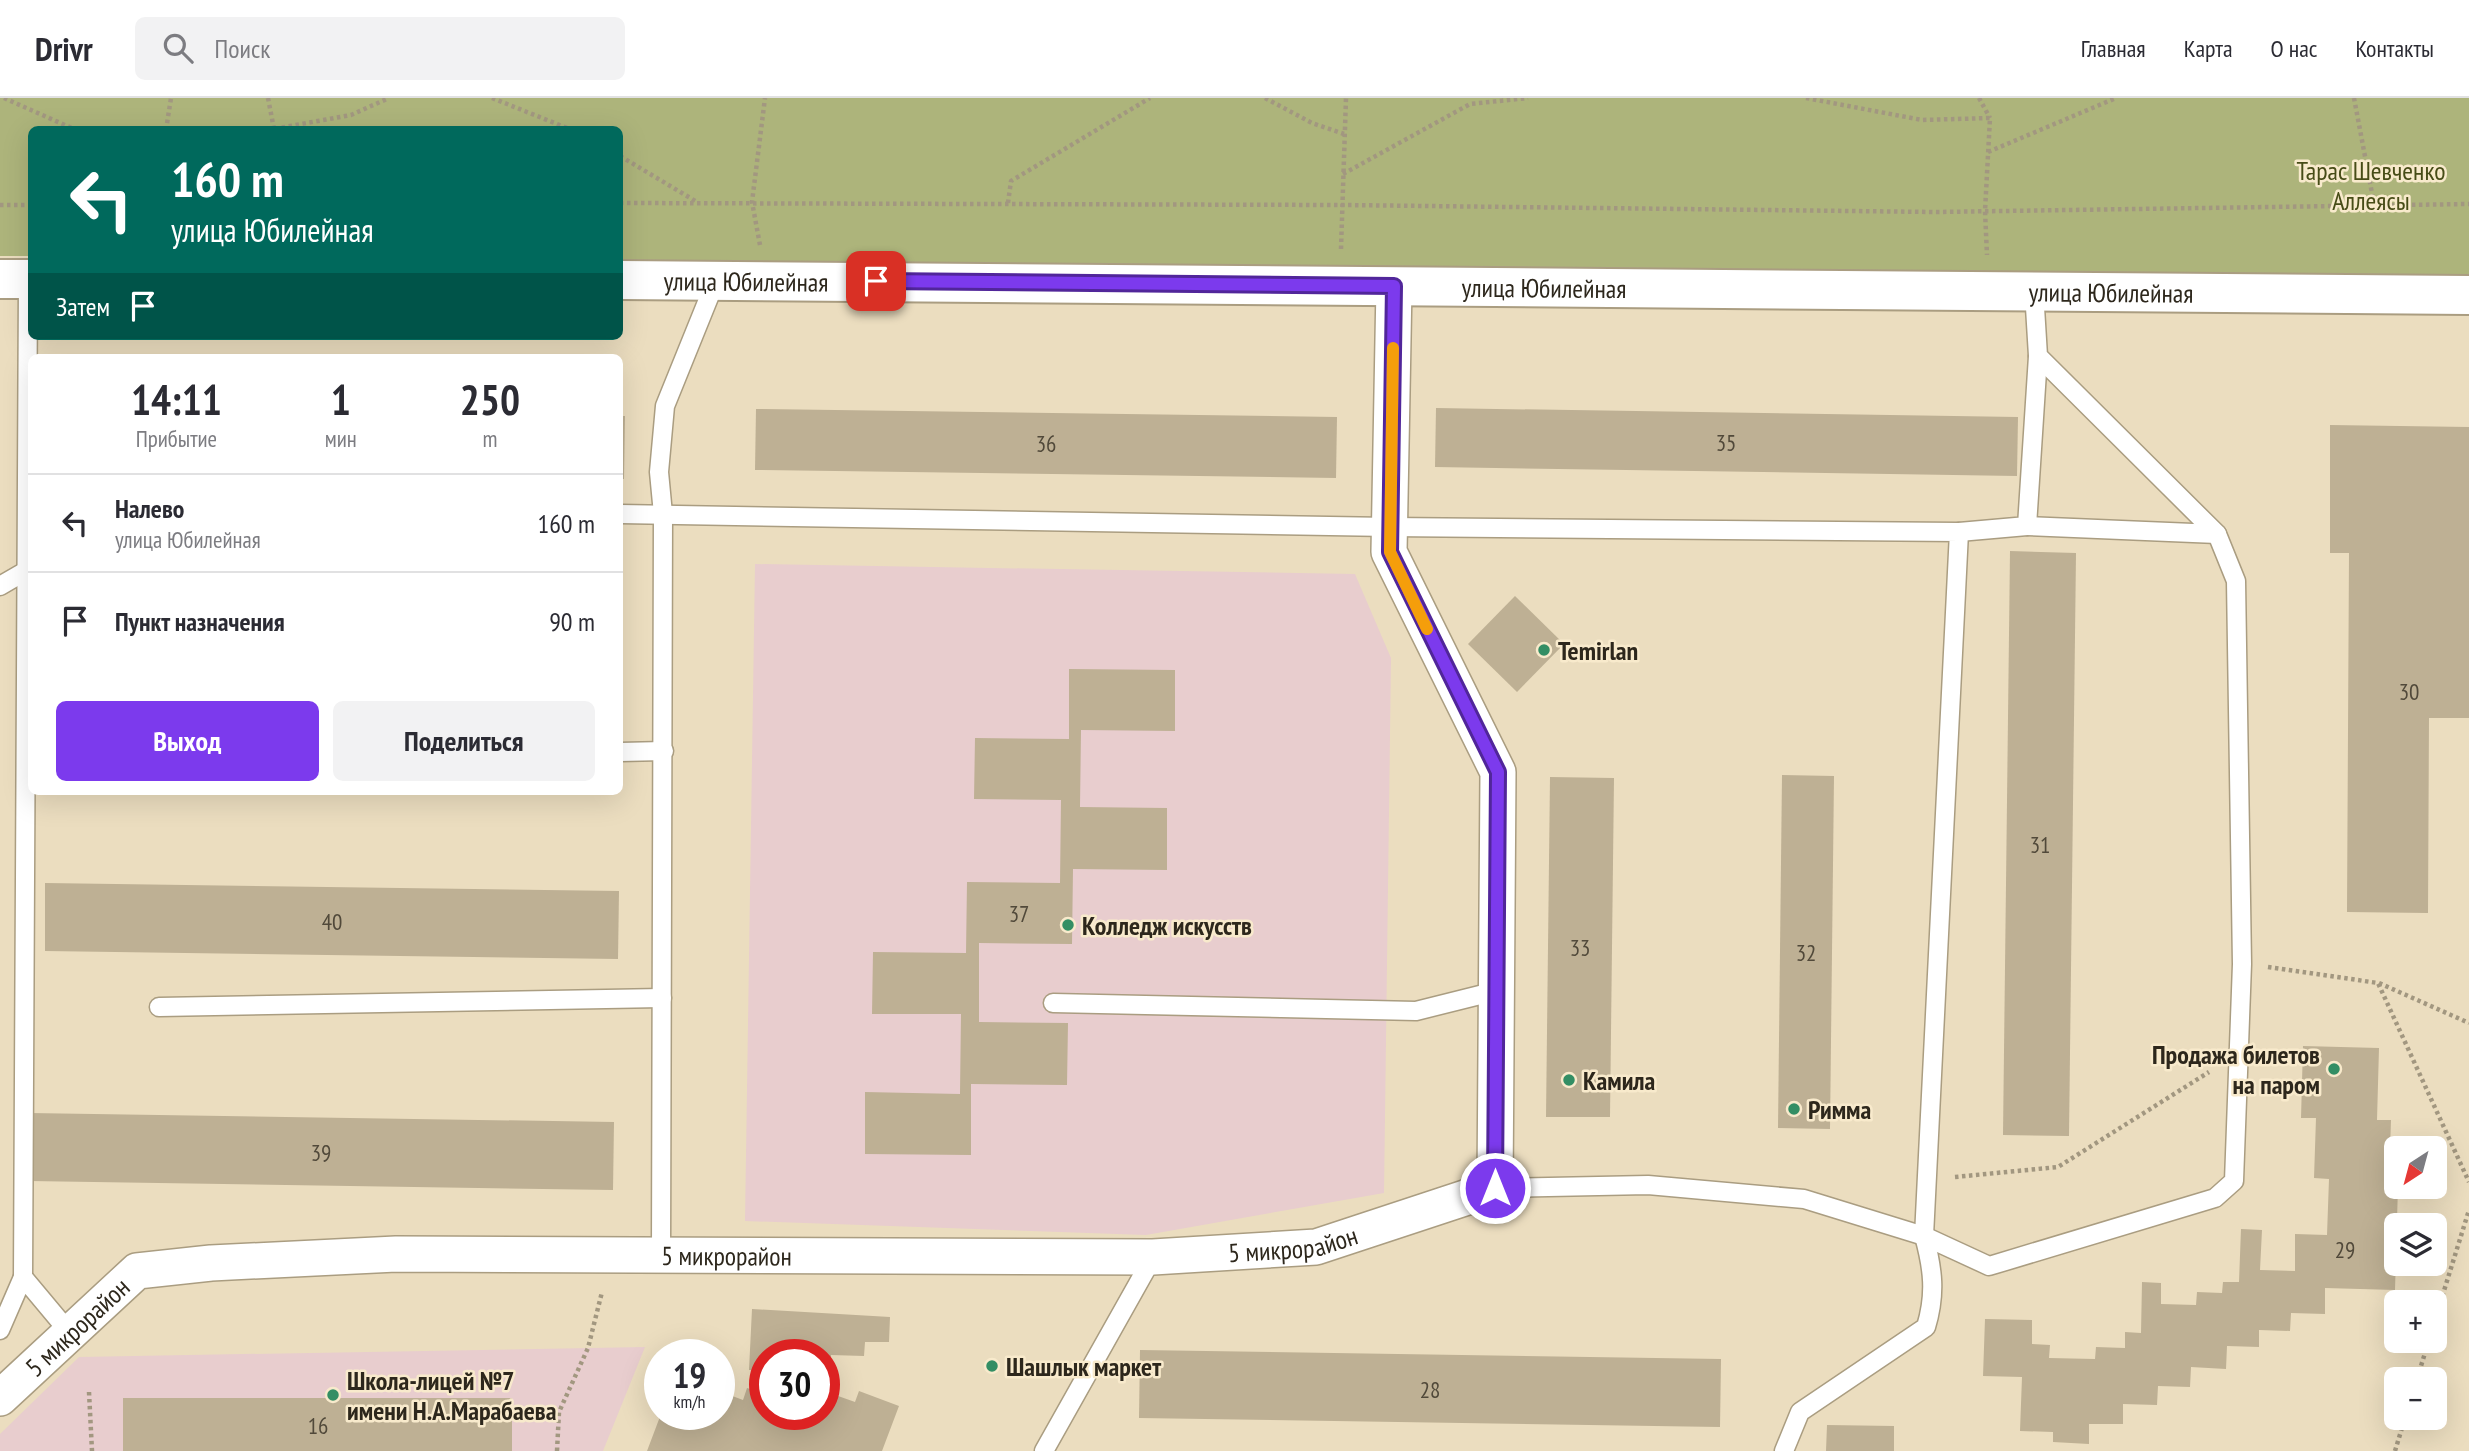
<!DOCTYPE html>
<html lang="ru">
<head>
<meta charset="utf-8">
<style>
	body { margin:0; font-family:"PT Sans Narrow",sans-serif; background:#f2f2f3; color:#2b2b33; height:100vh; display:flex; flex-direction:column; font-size:26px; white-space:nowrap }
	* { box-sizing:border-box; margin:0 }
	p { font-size:23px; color:#7c7c81 }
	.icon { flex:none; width:38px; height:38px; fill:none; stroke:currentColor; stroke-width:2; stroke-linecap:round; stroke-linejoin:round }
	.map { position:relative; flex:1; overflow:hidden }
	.drawer { position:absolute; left:28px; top:256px; width:595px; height:441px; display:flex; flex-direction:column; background:#fff; border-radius:10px; box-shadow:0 7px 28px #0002 }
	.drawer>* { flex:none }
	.guide { position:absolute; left:28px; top:28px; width:595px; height:214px; border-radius:10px; box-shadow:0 7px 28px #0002; background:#00695c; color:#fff; overflow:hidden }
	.needle { width:46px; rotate:216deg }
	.buttons { position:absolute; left:2384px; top:1038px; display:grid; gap:14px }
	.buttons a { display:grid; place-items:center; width:63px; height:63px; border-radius:10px; background:#fff; box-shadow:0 7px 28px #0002; font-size:35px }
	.speed { position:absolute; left:644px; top:1241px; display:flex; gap:14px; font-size:35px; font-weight:700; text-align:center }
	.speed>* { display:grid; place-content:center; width:91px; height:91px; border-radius:50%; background:#fff; box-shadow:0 7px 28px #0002; line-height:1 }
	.speed small { font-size:18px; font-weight:400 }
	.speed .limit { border:10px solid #d22; background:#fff; color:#111 }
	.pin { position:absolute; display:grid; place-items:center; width:60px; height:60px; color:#fff; margin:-30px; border-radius:14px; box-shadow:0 4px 10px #0006 }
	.me { position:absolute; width:77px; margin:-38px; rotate:0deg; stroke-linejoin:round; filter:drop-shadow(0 0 5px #0008) }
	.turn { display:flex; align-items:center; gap:24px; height:147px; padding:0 28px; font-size:32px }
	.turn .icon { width:91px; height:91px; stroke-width:2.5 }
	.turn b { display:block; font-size:49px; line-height:60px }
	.then { display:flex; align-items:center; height:66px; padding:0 28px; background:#0003; gap:14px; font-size:26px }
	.eta { display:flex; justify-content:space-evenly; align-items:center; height:119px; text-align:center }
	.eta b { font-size:42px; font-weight:700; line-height:49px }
	.action { display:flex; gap:14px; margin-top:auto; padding:14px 28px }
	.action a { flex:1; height:80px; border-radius:10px; background:#7c3aed; color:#fff; font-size:28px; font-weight:700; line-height:80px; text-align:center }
	.action a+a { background:#f2f2f3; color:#2b2b33 }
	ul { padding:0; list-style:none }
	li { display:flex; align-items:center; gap:21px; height:98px; padding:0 28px; border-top:2px solid #e1e1e2 }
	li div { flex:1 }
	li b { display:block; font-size:26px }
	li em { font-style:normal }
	header { display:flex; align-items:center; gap:42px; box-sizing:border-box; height:98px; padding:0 35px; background:#fff; border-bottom:2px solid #e1e1e2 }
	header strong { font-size:33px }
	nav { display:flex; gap:38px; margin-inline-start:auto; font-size:24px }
	.search { width:490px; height:63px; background:#f2f2f3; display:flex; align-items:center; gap:18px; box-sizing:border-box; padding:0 24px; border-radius:10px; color:#7c7c81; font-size:26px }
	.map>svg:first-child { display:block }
	.education { fill:#e8cdce }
	.green { fill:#adb47b }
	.building { fill:#beb094 }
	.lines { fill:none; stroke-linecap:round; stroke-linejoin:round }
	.lane-casing { stroke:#aa9d81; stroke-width:21 }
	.street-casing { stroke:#aa9d81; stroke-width:38 }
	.secondary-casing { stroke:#aa9d81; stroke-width:42 }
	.path { stroke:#a29780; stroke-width:4.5; stroke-dasharray:3.5 3.5; stroke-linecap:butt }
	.lane { stroke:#fff; stroke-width:18 }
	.street { stroke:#fff; stroke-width:35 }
	.secondary { stroke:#fff; stroke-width:38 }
	.route-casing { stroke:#51269a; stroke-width:18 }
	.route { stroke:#7c3aed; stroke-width:12 }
	.slow { stroke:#f59e0b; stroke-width:12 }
	.poi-dot { fill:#338e64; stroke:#f8eacc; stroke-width:2.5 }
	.labels { text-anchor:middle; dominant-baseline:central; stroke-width:5; stroke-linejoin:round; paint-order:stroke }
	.number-label { font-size:23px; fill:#51493a }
	.park-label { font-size:26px; fill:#474c17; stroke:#f8eacc }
	.street-label { font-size:26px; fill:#2d271c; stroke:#f8eacc }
	.poi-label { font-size:26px; font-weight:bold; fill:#2d271c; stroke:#f8eacc; text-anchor:start }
</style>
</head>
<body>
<header>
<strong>Drivr</strong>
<div class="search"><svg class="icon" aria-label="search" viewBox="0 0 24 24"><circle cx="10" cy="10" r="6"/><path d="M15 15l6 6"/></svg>Поиск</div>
<nav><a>Главная</a><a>Карта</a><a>О нас</a><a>Контакты</a></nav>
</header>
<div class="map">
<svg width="2469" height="1353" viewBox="0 0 2469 1353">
	<rect width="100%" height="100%" fill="#ebddbf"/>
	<g class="education">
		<polygon points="755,466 1355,476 1391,560 1384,1095 1146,1137 745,1123"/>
		<polygon points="645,1249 603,1353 0,1353 0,1336 79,1259"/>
	</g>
	<polygon class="green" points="0,0 2469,0 2469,177 620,163 620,32 32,32 31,158 0,158"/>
	<g class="building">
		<polygon points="1436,310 2018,319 2017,378 1435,369"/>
		<polygon points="756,311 1337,319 1336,380 755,372"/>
		<polygon points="620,318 625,318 624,381 620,381"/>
		<polygon points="2330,327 2469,329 2469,620 2429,620 2428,815 2347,814 2349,455 2330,455"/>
		<polygon points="2010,453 2076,455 2069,1038 2003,1037"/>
		<polygon points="1515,498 1564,546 1517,594 1468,546"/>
		<polygon points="1069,571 1175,572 1175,633 1081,632 1080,709 1167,710 1167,772 1073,771 1072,846 979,845 979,924 1068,925 1067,987 971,986 971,1057 865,1056 865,994 960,996 961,916 872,916 873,854 966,855 967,784 1060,785 1061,702 974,701 975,640 1069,641"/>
		<polygon points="1782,677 1834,678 1830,1031 1778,1030"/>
		<polygon points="1550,679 1614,680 1610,1019 1546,1019"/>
		<polygon points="45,785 619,793 618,861 45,853"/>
		<polygon points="2303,948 2379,950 2377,1022 2391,1022 2389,1081 2396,1082 2398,1088 2395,1192 2325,1190 2325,1216 2291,1215 2290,1233 2259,1232 2259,1249 2227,1248 2226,1271 2191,1269 2190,1289 2158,1288 2157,1307 2123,1306 2123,1326 2089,1326 2089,1346 2053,1344 2053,1334 2020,1333 2022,1279 1983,1278 1985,1221 2032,1222 2032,1246 2050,1247 2049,1260 2095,1261 2096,1249 2125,1250 2125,1234 2141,1235 2142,1184 2161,1185 2161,1206 2196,1207 2197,1194 2222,1195 2223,1184 2239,1184 2241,1131 2262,1132 2260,1172 2295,1173 2295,1136 2327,1137 2329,1081 2314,1080 2316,1020 2301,1020"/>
		<polygon points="29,1015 614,1024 613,1092 29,1083"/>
		<polygon points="752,1211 890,1219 889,1244 865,1244 864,1258 831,1257 830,1277 824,1276 824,1256 765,1256 765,1273 749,1272"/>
		<polygon points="1140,1252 1721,1261 1720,1329 1139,1320"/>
		<polygon points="747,1290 765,1296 765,1316 824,1316 824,1293 855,1304 859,1293 899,1308 882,1353 647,1353 661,1316 719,1316 719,1293 743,1302"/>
		<rect x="123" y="1300" width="389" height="53"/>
		<polygon points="1827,1327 1894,1328 1894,1353 1826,1353"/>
	</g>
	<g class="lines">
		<defs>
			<g id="lane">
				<path d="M620 416 1389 429 1959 434 1924 1138C1933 1171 1936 1196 1926 1229L1800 1314 1784 1353"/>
				<polyline points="2027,428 2217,436"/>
				<polyline points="1959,434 2027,428 2038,258"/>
				<polyline points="0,488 24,474"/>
				<polyline points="620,654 664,653"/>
				<polyline points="1053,905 1416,913 1496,893"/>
				<polyline points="159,909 662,900"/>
				<polyline points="1495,1090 1648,1087 1804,1101 1924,1138 1989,1168 2215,1100 2234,1083 2242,866 2236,483 2217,436 2038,258 2034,193"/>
				<polyline points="661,1158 663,416 659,374 665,308 716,182"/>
				<polyline points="23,1179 28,181"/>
				<polyline points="0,1232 23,1179 69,1234"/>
				<polyline points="1044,1353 1153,1159"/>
			</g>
			<g id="street">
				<path id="s1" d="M0 1300 137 1173 211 1165 396 1156 1153 1159 1316 1149 1495 1090 1498 674 1389 454 1394 188"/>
			</g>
			<g id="secondary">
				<polyline points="0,181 32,181"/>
				<path id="s2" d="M620 182 2469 197"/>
			</g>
		</defs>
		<use href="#lane" class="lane-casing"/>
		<use href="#street" class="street-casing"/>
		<use href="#secondary" class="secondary-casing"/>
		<g class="path">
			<polyline points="4,0 76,32"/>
			<polyline points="268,0 274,31"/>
			<polyline points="492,0 572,32"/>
			<polyline points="1265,0 1312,25 1344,36"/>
			<polyline points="1806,0 1922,22 1990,20 1985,113 1987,157"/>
			<polyline points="1979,0 1990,20"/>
			<polyline points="2354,0 2374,106"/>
			<polyline points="166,32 171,0"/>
			<polyline points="268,32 351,17 389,0"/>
			<polyline points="1988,54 2116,0"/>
			<polyline points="620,58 697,104"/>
			<polyline points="1343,76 1470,6 1528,0"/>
			<polyline points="620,105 1342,107 1936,114 2469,106"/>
			<polyline points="1008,105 1011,83 1150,0"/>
			<polyline points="0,107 32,107"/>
			<polyline points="760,147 752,104 765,0"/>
			<polyline points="1341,151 1346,0"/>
			<polyline points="2268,869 2378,885 2469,1084"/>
			<polyline points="2379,885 2469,925"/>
			<polyline points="1955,1079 2058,1069 2209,974"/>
			<polyline points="2434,1225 2469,1112"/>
			<polyline points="2417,1281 2429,1242"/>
			<polyline points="89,1294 92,1353"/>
			<polyline points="557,1353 559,1314 588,1250 602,1194"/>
			<polyline points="2395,1353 2405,1320"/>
		</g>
		<use href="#lane" class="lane"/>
		<use href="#street" class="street"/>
		<use href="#secondary" class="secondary"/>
	</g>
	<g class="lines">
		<defs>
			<polyline id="route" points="876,183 1394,188 1390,454 1498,674 1495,1090"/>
		</defs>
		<use href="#route" class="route-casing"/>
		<use href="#route" class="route"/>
		<polyline class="slow" points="1393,250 1390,454 1427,531"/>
	</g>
	<g class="poi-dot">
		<circle cx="1544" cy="552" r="7"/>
		<circle cx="1068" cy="827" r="7"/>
		<circle cx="2334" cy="971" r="7"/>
		<circle cx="1569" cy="982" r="7"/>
		<circle cx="1794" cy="1011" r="7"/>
		<circle cx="992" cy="1268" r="7"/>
		<circle cx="333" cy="1297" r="7"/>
	</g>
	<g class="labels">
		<g class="number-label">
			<text x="1726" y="344">35</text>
			<text x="1046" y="345">36</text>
			<text x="2409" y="593">30</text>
			<text x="2040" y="746">31</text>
			<text x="1019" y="815">37</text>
			<text x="332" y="823">40</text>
			<text x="1580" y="849">33</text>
			<text x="1806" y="854">32</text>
			<text x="321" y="1054">39</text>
			<text x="2345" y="1151">29</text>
			<text x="1430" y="1291">28</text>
			<text x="318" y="1327">16</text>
		</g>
		<g class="park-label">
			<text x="2371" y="72">Тарас Шевченко<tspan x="2371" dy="30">Аллеясы</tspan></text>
		</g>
		<g class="street-label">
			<text stroke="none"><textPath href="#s2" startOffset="126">улица Юбилейная</textPath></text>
			<text stroke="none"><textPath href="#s2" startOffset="924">улица Юбилейная</textPath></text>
			<text stroke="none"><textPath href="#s2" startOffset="1491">улица Юбилейная</textPath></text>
			<text stroke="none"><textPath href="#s1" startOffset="1344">5 микрорайон</textPath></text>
			<text stroke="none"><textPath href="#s1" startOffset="777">5 микрорайон</textPath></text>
			<text stroke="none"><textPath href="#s1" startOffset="105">5 микрорайон</textPath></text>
		</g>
		<g class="poi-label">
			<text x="1558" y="552">Temirlan</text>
			<text x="1082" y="827">Колледж искусств</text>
			<text x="2320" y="956" text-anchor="end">Продажа билетов<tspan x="2320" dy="30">на паром</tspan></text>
			<text x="1583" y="982">Камила</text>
			<text x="1808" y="1011">Римма</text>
			<text x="1006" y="1268">Шашлык маркет</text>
			<text x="347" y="1282">Школа-лицей №7<tspan x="347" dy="30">имени Н.А.Марабаева</tspan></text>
		</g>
	</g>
</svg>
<div class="buttons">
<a><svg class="needle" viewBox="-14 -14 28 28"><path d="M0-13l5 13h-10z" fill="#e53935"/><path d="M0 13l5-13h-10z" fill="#7c7c81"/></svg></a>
<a><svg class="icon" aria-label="layers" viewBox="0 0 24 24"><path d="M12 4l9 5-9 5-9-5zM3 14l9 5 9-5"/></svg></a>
<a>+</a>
<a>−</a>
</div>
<div class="speed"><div>19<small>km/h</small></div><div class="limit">30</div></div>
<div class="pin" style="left:876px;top:183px;background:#d93025"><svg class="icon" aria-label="arrive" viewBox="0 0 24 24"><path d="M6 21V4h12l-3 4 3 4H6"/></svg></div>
<svg class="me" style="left:1495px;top:1090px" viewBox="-20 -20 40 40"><circle r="17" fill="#7c3aed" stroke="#fff" stroke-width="3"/><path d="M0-11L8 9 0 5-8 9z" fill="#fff"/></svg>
<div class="guide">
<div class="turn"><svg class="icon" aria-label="left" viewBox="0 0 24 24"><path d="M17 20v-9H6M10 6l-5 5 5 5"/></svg><div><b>160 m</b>улица Юбилейная</div></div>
<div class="then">Затем<svg class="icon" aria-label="arrive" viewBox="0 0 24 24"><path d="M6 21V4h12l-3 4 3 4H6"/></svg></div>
</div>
<section class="drawer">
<div class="eta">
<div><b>14:11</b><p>Прибытие</p></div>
<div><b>1</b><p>мин</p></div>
<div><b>250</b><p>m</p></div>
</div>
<ul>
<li><svg class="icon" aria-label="left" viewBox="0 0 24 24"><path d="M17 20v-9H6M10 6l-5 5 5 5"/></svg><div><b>Налево</b><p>улица Юбилейная</p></div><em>160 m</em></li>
<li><svg class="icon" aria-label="arrive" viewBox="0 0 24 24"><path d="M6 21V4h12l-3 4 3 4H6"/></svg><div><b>Пункт назначения</b></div><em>90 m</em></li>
</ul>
<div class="action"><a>Выход</a><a>Поделиться</a></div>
</section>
</div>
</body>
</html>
